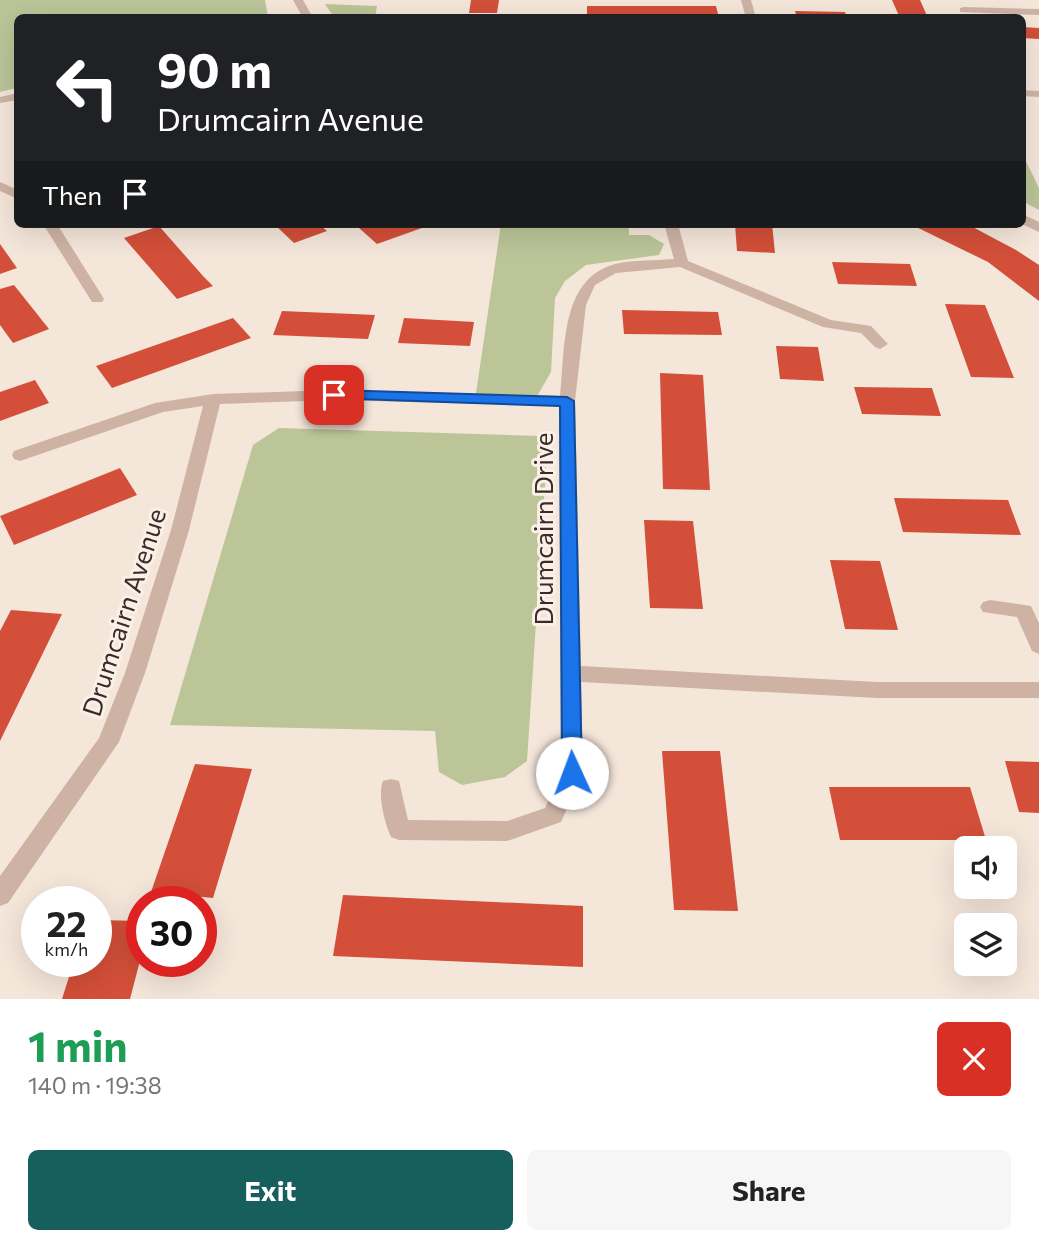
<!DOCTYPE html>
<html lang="en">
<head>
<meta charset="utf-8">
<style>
	body { margin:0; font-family:Commissioner,sans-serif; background:#f6f6f6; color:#222; height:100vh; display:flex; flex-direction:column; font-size:26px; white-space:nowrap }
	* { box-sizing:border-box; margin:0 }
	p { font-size:23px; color:#767676 }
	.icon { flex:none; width:38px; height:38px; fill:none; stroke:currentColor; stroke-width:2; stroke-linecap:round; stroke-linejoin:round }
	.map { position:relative; height:999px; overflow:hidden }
	.drawer { display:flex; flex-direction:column; background:#fff; flex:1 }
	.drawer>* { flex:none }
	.banner { position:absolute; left:14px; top:14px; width:1012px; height:214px; border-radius:10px; box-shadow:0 7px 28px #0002; background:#202124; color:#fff; overflow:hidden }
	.tools { position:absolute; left:954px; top:836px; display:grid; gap:14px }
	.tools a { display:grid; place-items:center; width:63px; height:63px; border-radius:10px; background:#fff; box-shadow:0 7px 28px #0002; font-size:35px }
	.speed { position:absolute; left:21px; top:886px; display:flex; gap:14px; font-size:35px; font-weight:700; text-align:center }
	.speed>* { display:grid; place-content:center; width:91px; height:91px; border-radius:50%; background:#fff; box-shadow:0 7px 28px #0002; line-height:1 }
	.speed small { font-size:18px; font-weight:400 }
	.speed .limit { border:10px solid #d22; background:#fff; color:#111 }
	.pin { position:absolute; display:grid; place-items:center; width:60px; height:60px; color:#fff; margin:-30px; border-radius:14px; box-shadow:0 4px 10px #0006 }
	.me { position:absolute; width:77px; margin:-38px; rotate:358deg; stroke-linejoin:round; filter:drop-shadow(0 0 5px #0008) }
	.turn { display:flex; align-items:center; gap:24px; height:147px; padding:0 28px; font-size:32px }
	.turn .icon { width:91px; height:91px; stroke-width:2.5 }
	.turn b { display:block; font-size:49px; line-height:60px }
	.then { display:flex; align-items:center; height:66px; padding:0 28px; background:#0003; gap:14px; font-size:26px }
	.round { display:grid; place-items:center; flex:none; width:74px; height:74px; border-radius:10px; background:#f6f6f6 }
	.head { display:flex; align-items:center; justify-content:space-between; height:119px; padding:0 28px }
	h1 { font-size:42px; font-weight:700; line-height:52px; color:#1e9e55 }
	.action { display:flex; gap:14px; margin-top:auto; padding:14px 28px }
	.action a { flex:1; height:80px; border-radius:10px; background:#175f5d; color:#fff; font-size:28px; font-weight:700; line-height:80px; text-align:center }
	.action a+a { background:#f6f6f6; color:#222 }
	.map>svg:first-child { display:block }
	.green { fill:#bbc598 }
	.building { fill:#d34f39 }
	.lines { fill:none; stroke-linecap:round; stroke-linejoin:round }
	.minor { fill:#ceb3a5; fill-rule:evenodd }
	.tertiary { fill:#ceb3a5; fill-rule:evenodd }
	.route { fill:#1a73e8; stroke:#114b97; stroke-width:2 }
	.labels { text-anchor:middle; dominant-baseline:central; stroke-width:6; stroke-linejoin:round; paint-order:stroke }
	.street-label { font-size:26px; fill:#392b27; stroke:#fbf0e7 }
</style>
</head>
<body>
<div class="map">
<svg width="1039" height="999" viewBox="0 0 1039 999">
	<rect width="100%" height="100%" fill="#f5e6da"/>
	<g class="green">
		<polygon points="0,0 265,0 268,17 18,18 17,88 0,92"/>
		<polygon points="325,4 377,6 375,17 334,17"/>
		<polygon points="1022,153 1039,188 1039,210 1022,201"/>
		<polygon points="501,224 629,224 629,235 649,235 664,244 659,255 586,265 565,281 555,298 551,372 536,398 475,400"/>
		<polygon points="279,428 539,436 546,469 527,761 505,777 462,785 439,772 435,731 170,725 253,445"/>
	</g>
	<g class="building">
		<polygon points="471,0 499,0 497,13 469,13"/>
		<polygon points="892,0 920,0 928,18 900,18"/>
		<polygon points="587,6 716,6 719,18 587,15"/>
		<polygon points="795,11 845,12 847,18 797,18"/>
		<polygon points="1022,27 1039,28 1039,39 1022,38"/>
		<polygon points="274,224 319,224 327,231 294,243"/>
		<polygon points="369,224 433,224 377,244 359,228"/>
		<polygon points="735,224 772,224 775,253 737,251"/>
		<polygon points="910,224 967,224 1016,250 1039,265 1039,301 988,262"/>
		<polygon points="159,226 203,276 213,286 177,299 124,238"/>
		<polygon points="0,244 17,268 0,274"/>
		<polygon points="832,262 910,264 917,286 838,284"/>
		<polygon points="14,285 49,329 13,343 0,325 0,289"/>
		<polygon points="945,304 985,305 1014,378 971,377"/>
		<polygon points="622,310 718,312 722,335 624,334"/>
		<polygon points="282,311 353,314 375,315 368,339 273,335"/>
		<polygon points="233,318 251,338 112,388 96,366"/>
		<polygon points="404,318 474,322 470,346 398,343"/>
		<polygon points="776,346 818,347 824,381 780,379"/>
		<polygon points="660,373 703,375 710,490 663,489"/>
		<polygon points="35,380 49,403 0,421 0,392"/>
		<polygon points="854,387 932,388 941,416 862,414"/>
		<polygon points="120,468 137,495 14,545 0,516"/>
		<polygon points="894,498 1008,500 1021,535 903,532"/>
		<polygon points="644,520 693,521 703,609 650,608"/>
		<polygon points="830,560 880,561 898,630 845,629"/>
		<polygon points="11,610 62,614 0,741 0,631"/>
		<polygon points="662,751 720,751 738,911 674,910"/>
		<polygon points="1005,761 1039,762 1039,813 1019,812"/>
		<polygon points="195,764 252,769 213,898 151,892"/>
		<polygon points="829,787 970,787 986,840 840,840"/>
		<polygon points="343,895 583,906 583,967 333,956"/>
		<polygon points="96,920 142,921 142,953 130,999 62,999 74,961 96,961"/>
	</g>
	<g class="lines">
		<g class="minor">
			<polygon points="741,0 751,0 756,18 746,18"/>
			<polygon points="964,7 1039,9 1039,15 960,12 960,8"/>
			<polygon points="1022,90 1039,91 1039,97 1022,96"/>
			<polygon points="18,93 18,100 0,103 0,97"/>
			<polygon points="0,182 18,190 18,199 0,191"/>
			<polygon points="43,224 57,224 104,299 102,302 92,302"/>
			<path d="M664 224H678L688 261 831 320 871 326 888 344 880 349 875 347 861 333 823 327 680 267 616 273 595 285 586 305 575 401 581 666 877 682H1039V698H877L581 682 583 773 561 822 507 841 399 840 391 837C385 824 377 795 383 781L391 779 399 781 408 820 507 821 545 808 561 773 559 406 334 400 220 404 189 530 145 673 119 742 8 903 0 906V876L99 738 125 673 171 530 203 406 163 412 20 461 14 459 12 455 14 451 155 403 213 394 334 390 560 396C565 352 560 284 609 266 627 259 654 261 674 259Z"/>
			<polygon points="990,600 1031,606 1039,623 1039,654 1032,651 1017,617 983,612 980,607 983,602"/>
		</g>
		<g class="tertiary">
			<polygon points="293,0 303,0 313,18 303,18"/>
			<polygon points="1022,214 1039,222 1039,232 1022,224"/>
		</g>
	</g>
	<polygon class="route" points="334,390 567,397 574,401 582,773 579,779 572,782 565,779 562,773 560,406 329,398 329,392"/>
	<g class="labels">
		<g class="street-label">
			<text transform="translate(542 529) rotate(-90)">Drumcairn Drive</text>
			<text transform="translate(123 612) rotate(-72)">Drumcairn Avenue</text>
		</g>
	</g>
</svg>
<div class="tools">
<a><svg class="icon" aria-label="sound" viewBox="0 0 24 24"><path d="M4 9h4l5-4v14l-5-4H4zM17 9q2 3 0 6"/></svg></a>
<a><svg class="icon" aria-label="layers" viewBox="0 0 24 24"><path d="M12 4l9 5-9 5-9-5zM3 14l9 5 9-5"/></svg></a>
</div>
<div class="speed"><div>22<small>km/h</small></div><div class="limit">30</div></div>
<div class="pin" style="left:334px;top:395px;background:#d93025"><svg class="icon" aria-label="arrive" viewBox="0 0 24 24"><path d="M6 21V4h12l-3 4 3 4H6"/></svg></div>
<svg class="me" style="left:572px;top:773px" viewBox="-20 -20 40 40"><circle r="19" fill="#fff"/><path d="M0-13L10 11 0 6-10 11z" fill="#1a73e8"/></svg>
<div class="banner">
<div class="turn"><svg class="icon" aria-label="left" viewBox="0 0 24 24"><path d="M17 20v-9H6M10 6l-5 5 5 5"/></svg><div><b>90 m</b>Drumcairn Avenue</div></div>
<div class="then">Then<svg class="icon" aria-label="arrive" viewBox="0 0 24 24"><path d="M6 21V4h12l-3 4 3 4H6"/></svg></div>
</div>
</div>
<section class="drawer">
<div class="head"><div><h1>1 min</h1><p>140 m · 19:38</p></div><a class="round" style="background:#d93025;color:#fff"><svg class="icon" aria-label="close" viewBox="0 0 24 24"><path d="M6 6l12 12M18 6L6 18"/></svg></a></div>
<div class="action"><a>Exit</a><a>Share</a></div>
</section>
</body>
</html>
